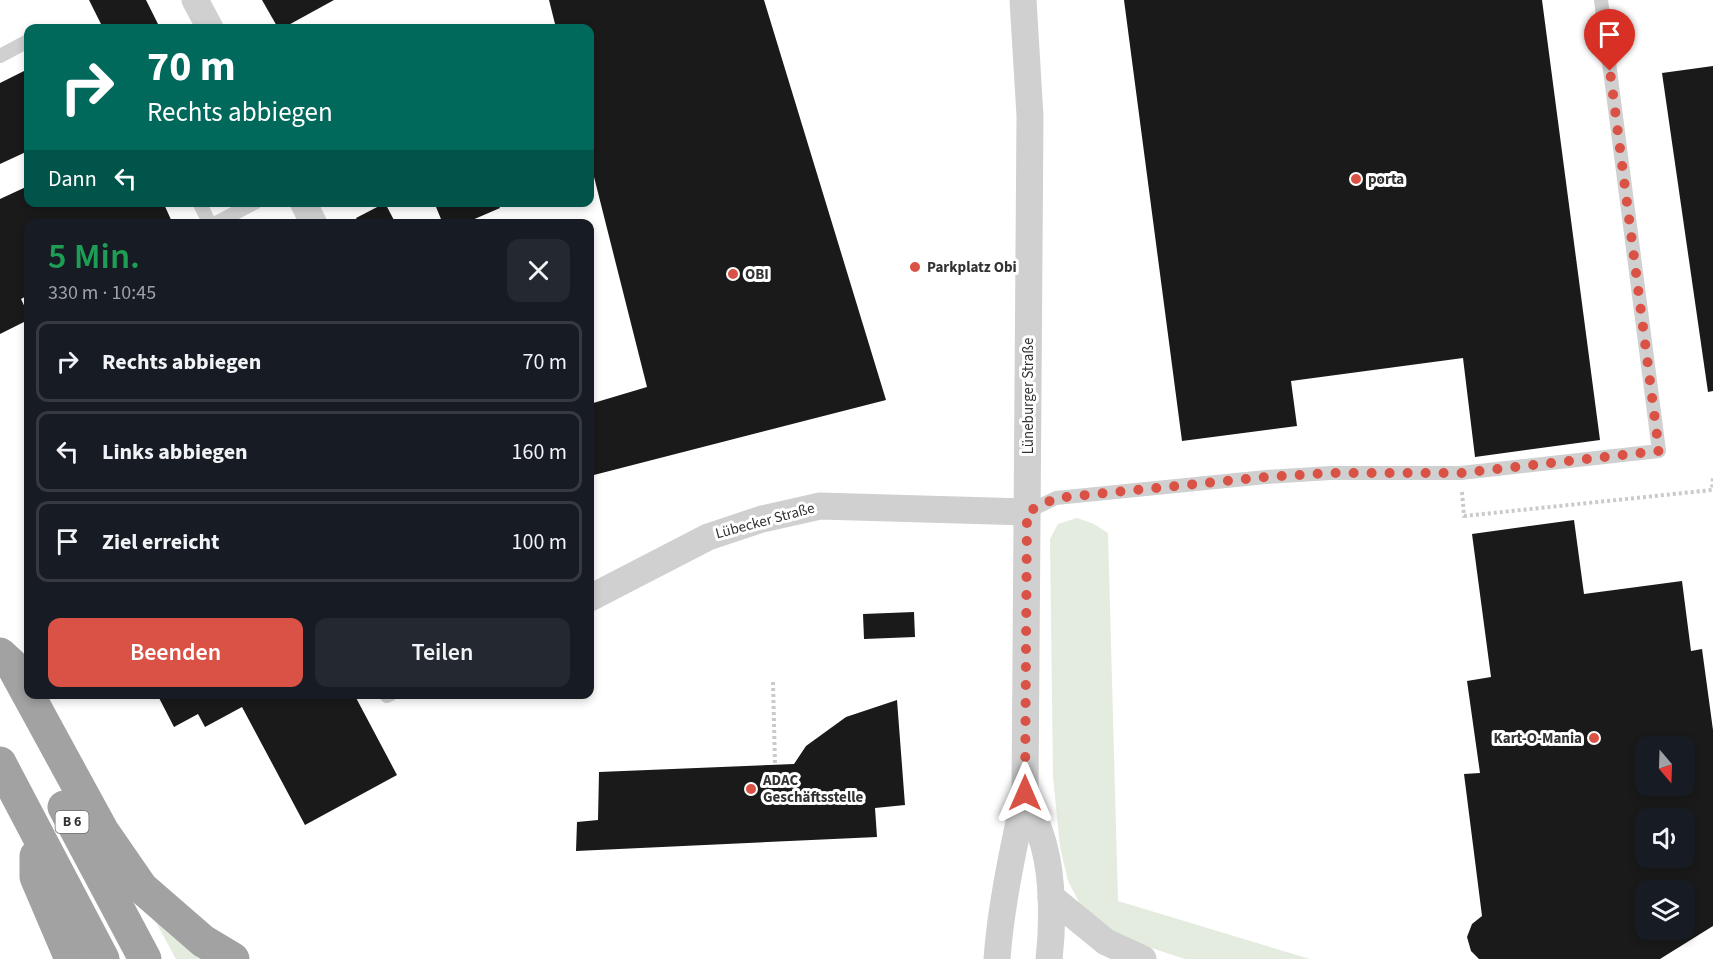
<!DOCTYPE html>
<html lang="de">
<head>
<meta charset="utf-8">
<style>
	body { margin:0; font-family:"Source Sans 3",sans-serif; background:#242831; color:#f1f3f6; height:100vh; display:flex; flex-direction:column; font-size:22px; white-space:nowrap }
	* { box-sizing:border-box; margin:0 }
	p { font-size:20px; color:#9ea1a6 }
	.icon { flex:none; width:33px; height:33px; fill:none; stroke:currentColor; stroke-width:2; stroke-linecap:round; stroke-linejoin:round }
	.map { position:relative; flex:1; overflow:hidden }
	.details { position:absolute; left:24px; top:219px; width:570px; height:480px; display:flex; flex-direction:column; background:#171b24; border-radius:12px; box-shadow:0 3px 9px #0003 }
	.details>* { flex:none }
	.banner { position:absolute; left:24px; top:24px; width:570px; height:183px; border-radius:12px; box-shadow:0 3px 9px #0003; background:#00695c; color:#fff; overflow:hidden }
	.needle { width:39px; rotate:161deg }
	.fabs { position:absolute; left:1635px; top:736px; display:grid; gap:12px }
	.fabs a { display:grid; place-items:center; width:60px; height:60px; border-radius:12px; background:#171b24; box-shadow:0 3px 9px #0003; font-size:30px }
	.pin { position:absolute; display:grid; place-items:center; width:51px; height:51px; color:#fff; margin:-62px -26px; border-radius:50% 50% 50% 0; rotate:-45deg; box-shadow:0 0 6px #0007 }
	.pin .icon { rotate:45deg }
	.me { position:absolute; width:66px; margin:-33px; rotate:0deg; stroke-linejoin:round; filter:drop-shadow(0 0 4px #0008) }
	.turn { display:flex; align-items:center; gap:21px; height:126px; padding:0 24px; font-size:27px }
	.turn .icon { width:78px; height:78px; stroke-width:2.5 }
	.turn b { display:block; font-size:42px; line-height:51px }
	.then { display:flex; align-items:center; height:57px; padding:0 24px; background:#0003; gap:12px; font-size:22px }
	.round { display:grid; place-items:center; flex:none; width:63px; height:63px; border-radius:12px; background:#242831 }
	.overview { display:flex; align-items:center; justify-content:space-between; height:102px; padding:0 24px }
	h1 { font-size:36px; font-weight:600; line-height:45px; color:#1e9e55 }
	.button { display:flex; gap:12px; margin-top:auto; padding:12px 24px }
	.button a { flex:1; height:69px; border-radius:12px; background:#da5245; color:#fff; font-size:24px; font-weight:600; line-height:69px; text-align:center }
	.button a+a { background:#242831; color:#f1f3f6 }
	ul { padding:0; list-style:none }
	li { display:flex; align-items:center; gap:18px; height:81px; margin:0 12px 9px; padding:0 12px; border:3px solid #363941; border-radius:12px }
	li div { flex:1 }
	li b { display:block; font-size:22px }
	li em { font-style:normal }
	.map>svg:first-child { display:block }
	.green { fill:#e4ebdf }
	.building { fill:#1a1a1a; fill-rule:evenodd }
	.lines { fill:none; stroke-linecap:round; stroke-linejoin:round }
	.path { stroke:#cacaca; stroke-width:4; stroke-dasharray:3 3; stroke-linecap:butt }
	.service { stroke:#d0d0d0; stroke-width:14 }
	.minor { stroke:#d0d0d0; stroke-width:27 }
	.trunk { stroke:#a2a2a2; stroke-width:33 }
	.route { stroke:#da5245; stroke-width:10; stroke-dasharray:0 18 }
	.poi-dot { fill:#da5245; stroke:#fff; stroke-width:2 }
	.labels { text-anchor:middle; dominant-baseline:central; stroke-width:6; stroke-linejoin:round; paint-order:stroke }
	.shield { fill:#fff; stroke:#707070; stroke-width:1.5 }
	.shield-label { font-size:14px; font-weight:bold; fill:#333 }
	.poi-label { font-size:15px; font-weight:bold; fill:#333; stroke:#fff; text-anchor:start }
	.street-label { font-size:15px; fill:#333; stroke:#fff }
</style>
</head>
<body>
<div class="map">
<svg width="1713" height="959" viewBox="0 0 1713 959">
	<rect width="100%" height="100%" fill="#fff"/>
	<g class="green">
		<polygon points="1077,518 1094,524 1108,533 1118,901 1310,959 1185,959 1121,938 1080,904 1068,881 1060,847 1053,777 1050,539 1058,524"/>
		<polygon points="152,915 210,959 176,959"/>
	</g>
	<g class="building">
		<polygon points="89,0 146,0 160,28 103,28"/>
		<polygon points="262,0 334,0 283,28 278,28"/>
		<polygon points="549,0 764,0 886,400 590,476 590,404 647,387 590,161 590,28 556,28"/>
		<polygon points="1124,0 1542,0 1600,440 1475,457 1463,358 1291,381 1297,426 1182,441"/>
		<polygon points="1713,66 1713,391 1708,392 1662,73"/>
		<polygon points="28,69 28,151 0,164 0,83"/>
		<polygon points="28,186 28,202 163,202 173,224 28,224 28,295 21,299 28,314 28,320 0,334 0,199"/>
		<polygon points="434,202 497,202 500,208 463,224 443,224"/>
		<polygon points="385,203 396,224 359,224 356,218"/>
		<path d="M1574 520 1584 594 1682 581 1691 651 1702 649 1713 730V926L1660 959H1479L1471 951 1467 937 1472 924 1482 916 1464 774 1480 773 1467 681 1491 677 1472 534ZM1646 747H1684V786H1646ZM1646 819H1684V858H1646ZM1646 891H1684V930H1646Z"/>
		<polygon points="914,612 915,637 864,639 863,614"/>
		<polygon points="157,694 354,694 397,775 305,825 242,707 205,727 198,714 174,727"/>
		<polygon points="897,700 905,805 875,808 877,837 576,851 577,822 598,820 599,772 794,764 806,746 846,717"/>
	</g>
	<g class="lines">
		<g class="path">
			<polyline points="1462,492 1464,516 1712,490 1713,476"/>
			<polyline points="773,682 775,765"/>
		</g>
		<g class="service">
			<polyline points="0,56 28,41"/>
			<polyline points="199,202 210,224"/>
			<polyline points="214,224 256,202"/>
			<polyline points="1027,512 1056,498 1266,477 1331,473 1461,473 1659,451 1601,0"/>
			<polyline points="387,696 391,694"/>
		</g>
		<g class="minor">
			<polyline points="195,0 210,28"/>
			<polyline points="303,202 314,224"/>
			<polyline points="590,598 708,537 762,519 820,506 1027,512"/>
			<path d="M1025 793C1032 811 1039 828 1044 846 1053 879 1053 926 1049 959"/>
			<polyline points="1051,897 1106,942 1143,959"/>
			<path d="M997 959C1001 903 1014 847 1025 793L1030 116 1023 0"/>
		</g>
		<g class="trunk">
			<polyline points="0,654 12,665 102,830 142,888 203,941 233,959"/>
			<polyline points="0,763 103,959"/>
			<polyline points="64,807 145,959"/>
			<polyline points="36,856 36,877 71,959"/>
		</g>
	</g>
	<g class="lines">
		<polyline class="route" points="1025,793 1027,512 1056,498 1266,477 1331,473 1461,473 1659,451 1610,71"/>
	</g>
	<g class="poi-dot">
		<circle cx="1356" cy="179" r="6"/>
		<circle cx="915" cy="267" r="6"/>
		<circle cx="733" cy="274" r="6"/>
		<circle cx="1594" cy="738" r="6"/>
		<circle cx="751" cy="789" r="6"/>
	</g>
	<g class="labels">
		<rect class="shield" x="55.5" y="811" width="33" height="22" rx="4.5"/>
		<g class="shield-label">
			<text x="72" y="822">B 6</text>
		</g>
		<g class="poi-label">
			<text x="1368" y="179">porta</text>
			<text x="927" y="267">Parkplatz Obi</text>
			<text x="745" y="274">OBI</text>
			<text x="1582" y="738" text-anchor="end">Kart-O-Mania</text>
			<text x="763" y="780">ADAC<tspan x="763" dy="17">Geschäftsstelle</tspan></text>
		</g>
		<g class="street-label">
			<text transform="translate(1028 396) rotate(-90)">Lüneburger Straße</text>
			<text transform="translate(765 521) rotate(-15)">Lübecker Straße</text>
		</g>
	</g>
</svg>
<div class="fabs">
<a><svg class="needle" viewBox="-14 -14 28 28"><path d="M0-13l5 13h-10z" fill="#e53935"/><path d="M0 13l5-13h-10z" fill="#9ea1a6"/></svg></a>
<a><svg class="icon" aria-label="sound" viewBox="0 0 24 24"><path d="M4 9h4l5-4v14l-5-4H4zM17 9q2 3 0 6"/></svg></a>
<a><svg class="icon" aria-label="layers" viewBox="0 0 24 24"><path d="M12 4l9 5-9 5-9-5zM3 14l9 5 9-5"/></svg></a>
</div>
<div class="pin" style="left:1610px;top:71px;background:#d93025"><svg class="icon" aria-label="arrive" viewBox="0 0 24 24"><path d="M6 21V4h12l-3 4 3 4H6"/></svg></div>
<svg class="me" style="left:1025px;top:793px" viewBox="-20 -20 40 40"><path d="M0-17L14 15 0 8-14 15z" fill="#da5245" stroke="#fff" stroke-width="4"/></svg>
<div class="banner">
<div class="turn"><svg class="icon" aria-label="right" viewBox="0 0 24 24"><path d="M7 20v-9h11M14 6l5 5-5 5"/></svg><div><b>70 m</b>Rechts abbiegen</div></div>
<div class="then">Dann<svg class="icon" aria-label="left" viewBox="0 0 24 24"><path d="M17 20v-9H6M10 6l-5 5 5 5"/></svg></div>
</div>
<section class="details">
<div class="overview"><div><h1>5 Min.</h1><p>330 m · 10:45</p></div><a class="round"><svg class="icon" aria-label="close" viewBox="0 0 24 24"><path d="M6 6l12 12M18 6L6 18"/></svg></a></div>
<ul>
<li><svg class="icon" aria-label="right" viewBox="0 0 24 24"><path d="M7 20v-9h11M14 6l5 5-5 5"/></svg><div><b>Rechts abbiegen</b></div><em>70 m</em></li>
<li><svg class="icon" aria-label="left" viewBox="0 0 24 24"><path d="M17 20v-9H6M10 6l-5 5 5 5"/></svg><div><b>Links abbiegen</b></div><em>160 m</em></li>
<li><svg class="icon" aria-label="arrive" viewBox="0 0 24 24"><path d="M6 21V4h12l-3 4 3 4H6"/></svg><div><b>Ziel erreicht</b></div><em>100 m</em></li>
</ul>
<div class="button"><a>Beenden</a><a>Teilen</a></div>
</section>
</div>
</body>
</html>
